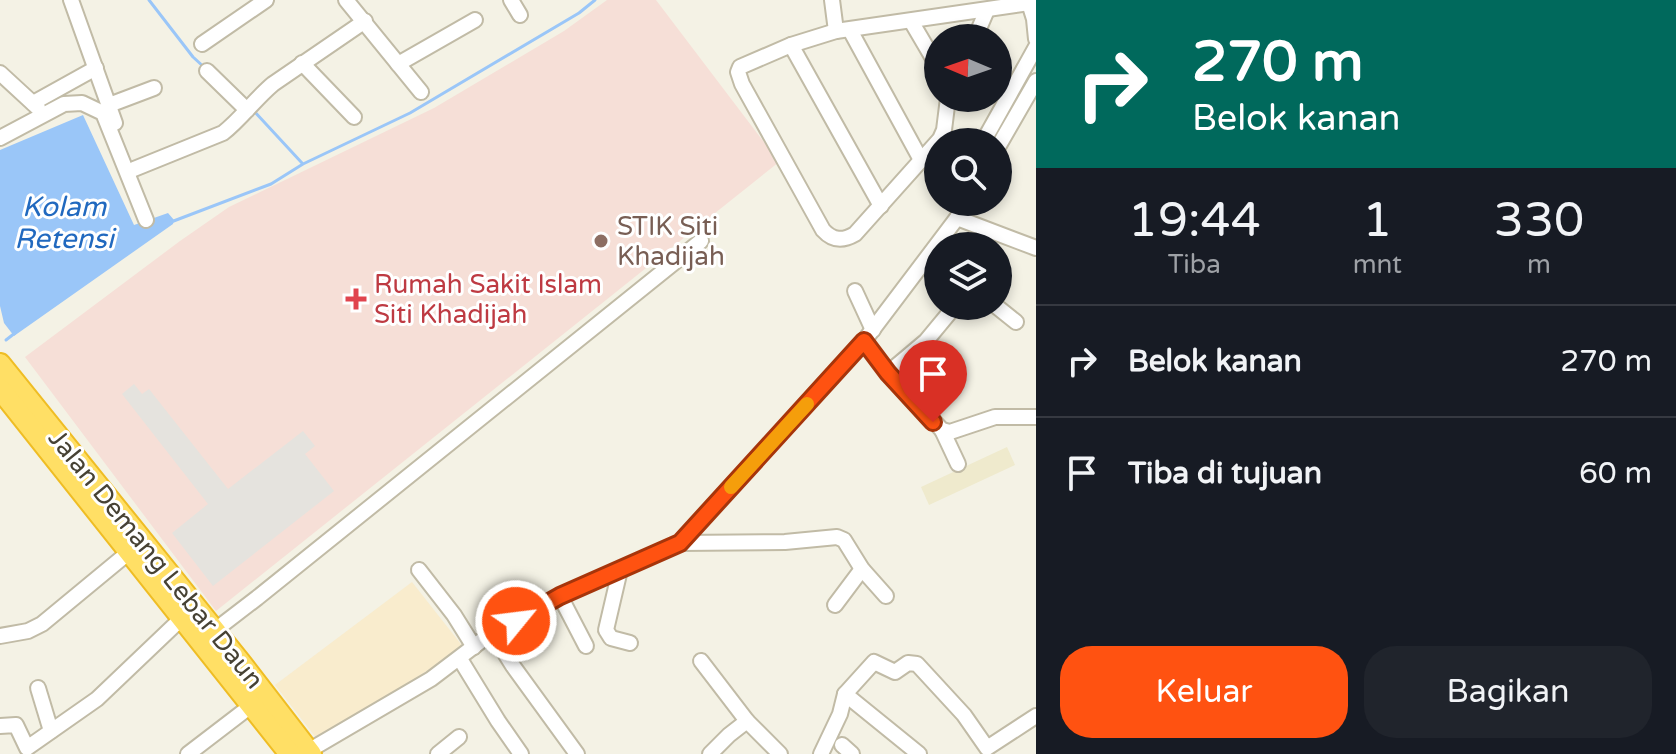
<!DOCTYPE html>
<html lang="id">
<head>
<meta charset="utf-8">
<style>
	body { margin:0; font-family:"Varela Round",sans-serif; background:#20242c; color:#f1f3f6; height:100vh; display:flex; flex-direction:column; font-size:30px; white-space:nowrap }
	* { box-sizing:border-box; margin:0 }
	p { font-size:26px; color:#9ea1a6 }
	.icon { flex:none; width:44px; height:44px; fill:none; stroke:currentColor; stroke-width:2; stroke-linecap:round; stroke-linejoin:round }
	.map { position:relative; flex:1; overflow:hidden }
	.panel { display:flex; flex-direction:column; background:#171b24; width:640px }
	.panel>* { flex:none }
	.hud { background:#00695c; color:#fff; overflow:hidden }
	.needle { width:52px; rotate:272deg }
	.controls { position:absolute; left:924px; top:24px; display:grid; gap:16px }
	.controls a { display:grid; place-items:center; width:88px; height:88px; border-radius:50%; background:#171b24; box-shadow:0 4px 12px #0003; font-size:40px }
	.pin { position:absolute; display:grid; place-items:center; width:68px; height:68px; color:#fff; margin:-82px -34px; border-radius:50% 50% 50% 0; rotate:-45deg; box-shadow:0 0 8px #0007 }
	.pin .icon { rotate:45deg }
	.me { position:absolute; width:88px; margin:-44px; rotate:61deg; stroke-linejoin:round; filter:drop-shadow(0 0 6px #0008) }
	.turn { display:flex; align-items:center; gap:28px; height:168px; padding:0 24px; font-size:36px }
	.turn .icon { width:104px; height:104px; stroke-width:2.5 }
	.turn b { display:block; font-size:56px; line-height:68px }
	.eta { display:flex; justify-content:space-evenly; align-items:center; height:136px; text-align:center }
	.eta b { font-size:48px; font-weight:600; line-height:56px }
	.primary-button { display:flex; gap:16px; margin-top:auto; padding:16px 24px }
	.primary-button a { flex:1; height:92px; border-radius:32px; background:#ff5211; color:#fff; font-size:32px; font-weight:600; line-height:92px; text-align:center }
	.primary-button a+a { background:#20242c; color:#f1f3f6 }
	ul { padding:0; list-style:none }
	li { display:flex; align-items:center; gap:24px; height:112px; padding:0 24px; border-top:2px solid #363941 }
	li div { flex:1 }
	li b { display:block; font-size:30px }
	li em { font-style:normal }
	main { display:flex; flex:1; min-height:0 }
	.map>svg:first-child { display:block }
	.commercial { fill:#f9eccd }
	.education { fill:#efeacd }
	.medical { fill:#f6dfd7 }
	.parking { fill:#e5e3de }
	.water { fill:#9ac6f8 }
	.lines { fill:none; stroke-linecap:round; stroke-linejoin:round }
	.stream { stroke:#9ac6f8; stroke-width:3 }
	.minor-casing { stroke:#c1bba6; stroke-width:18 }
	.highway-casing { stroke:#efbd24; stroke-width:24 }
	.minor { stroke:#fff; stroke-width:14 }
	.highway { stroke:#ffdf65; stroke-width:20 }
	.route-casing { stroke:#a6350b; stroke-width:20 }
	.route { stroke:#ff5211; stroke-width:14 }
	.slow { stroke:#f59e0b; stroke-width:14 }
	.education-dot { fill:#8d6e63; stroke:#fff; stroke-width:3 }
	.health-dot { fill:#e0444e; stroke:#fff; stroke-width:3 }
	.labels { text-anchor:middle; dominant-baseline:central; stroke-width:6; stroke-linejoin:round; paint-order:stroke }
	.education-label { font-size:26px; fill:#785e54; stroke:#fff; text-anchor:start }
	.health-label { font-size:26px; fill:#be3a42; stroke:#fff; text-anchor:start }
	.street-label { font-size:26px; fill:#474234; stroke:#fff }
	.water-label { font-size:28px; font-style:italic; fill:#2169bf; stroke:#fff }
</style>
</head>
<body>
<main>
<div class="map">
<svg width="1036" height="754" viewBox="0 0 1036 754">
	<rect width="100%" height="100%" fill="#f4f2e5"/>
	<polygon class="commercial" points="412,582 464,648 317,739 275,685"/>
	<polygon class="education" points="1007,447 1015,465 929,505 921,487"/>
	<polygon class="medical" points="607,0 656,0 779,162 216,611 25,357 180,241 229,207 434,108 564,31"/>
	<polygon class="parking" points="134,384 142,394 149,389 228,489 303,431 315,446 305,454 334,491 213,586 172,533 208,504 122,394"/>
	<polygon class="water" points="83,115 134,225 168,213 174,220 173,224 14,336 4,323 0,306 0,150"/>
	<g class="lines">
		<g class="stream">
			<polyline points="149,0 193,57 205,68"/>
			<polyline points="253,110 302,163"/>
			<polyline points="171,222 271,184 303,164 410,113 579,13 595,0"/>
			<polyline points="6,340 15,333"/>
		</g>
		<defs>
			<g id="minor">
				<polyline points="71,0 115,123"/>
				<polyline points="346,0 421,92"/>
				<polyline points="511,0 520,15"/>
				<polyline points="832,0 836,31"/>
				<polyline points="1029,3 1034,19 1036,39"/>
				<polyline points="911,21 938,67"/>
				<polyline points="850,30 921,160"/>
				<polyline points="975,38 987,10"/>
				<polyline points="202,44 266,0"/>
				<polyline points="791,45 881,206"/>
				<polyline points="302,63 354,117"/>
				<polyline points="398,64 475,20"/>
				<polyline points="207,71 247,110"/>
				<polyline points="0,73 38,108"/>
				<path d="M948 98 944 130 940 139 855 234C843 241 833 241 823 230L742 84 738 72 740 67 791 45 836 31 1029 3 1036 1"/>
				<polyline points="33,103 96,68"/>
				<polyline points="109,105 154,88"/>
				<polyline points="0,138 64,104 82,103 103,113 146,220"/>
				<polyline points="983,142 1036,47"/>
				<polyline points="998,147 1036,81"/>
				<path d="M134 169 223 133C241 119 255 99 273 84L365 21"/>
				<polyline points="957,218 1036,248"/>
				<polyline points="855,291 873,330"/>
				<polyline points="996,306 1016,322"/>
				<polyline points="864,341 888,373 942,430 950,432 995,417 1036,417"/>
				<polyline points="888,373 926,341 955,306"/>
				<polyline points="942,430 958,464"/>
				<polyline points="680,543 785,542 837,537 844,540 862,569 886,596"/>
				<polyline points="419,570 454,615 474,647"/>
				<polyline points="620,570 606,630 611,638 630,643"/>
				<polyline points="560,596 586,646"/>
				<polyline points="835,605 862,569"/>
				<polyline points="214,631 257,598 701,241"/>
				<polyline points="493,634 513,666 577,754"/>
				<polyline points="0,636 28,631 42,624 134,548"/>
				<polyline points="460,659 498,721 521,754"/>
				<polyline points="701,661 747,721"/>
				<polyline points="38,688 51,731"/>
				<polyline points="845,694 919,754"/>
				<polyline points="0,726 16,725 27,748 97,699 182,618"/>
				<polyline points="842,745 852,754"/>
				<polyline points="188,754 252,705"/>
				<polyline points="303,754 431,679 481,641 560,596 680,543 864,341 957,218 966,202"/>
				<polyline points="438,754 459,737"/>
				<polyline points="710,754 729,735 747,721 780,754"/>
				<polyline points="821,754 840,714 845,694 874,662 895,672 908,663 917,664 964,715 987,748 1036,716"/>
			</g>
			<g id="highway">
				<polyline points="0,364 240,662 311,754"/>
				<polyline points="0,389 290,754"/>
			</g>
		</defs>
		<use href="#minor" class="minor-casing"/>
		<use href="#highway" class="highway-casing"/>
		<use href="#minor" class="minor"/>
		<use href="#highway" class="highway"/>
	</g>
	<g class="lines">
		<defs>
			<polyline id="route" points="516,621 560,596 680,543 864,341 888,373 933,422"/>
		</defs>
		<use href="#route" class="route-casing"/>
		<use href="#route" class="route"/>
		<polyline class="slow" points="731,487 807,404"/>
	</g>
	<circle class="education-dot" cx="601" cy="241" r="8"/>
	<path class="health-dot" d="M352 287h8v8h8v8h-8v8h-8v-8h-8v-8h8z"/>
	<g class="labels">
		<g class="education-label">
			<text x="617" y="226">STIK Siti<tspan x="617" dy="30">Khadijah</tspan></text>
		</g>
		<g class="health-label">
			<text x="374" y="284">Rumah Sakit Islam<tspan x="374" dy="30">Siti Khadijah</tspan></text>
		</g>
		<g class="street-label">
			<text transform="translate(156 559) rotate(51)">Jalan Demang Lebar Daun</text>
		</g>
		<g class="water-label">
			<text x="64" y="207">Kolam<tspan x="64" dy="32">Retensi</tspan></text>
		</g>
	</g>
</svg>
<div class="controls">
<a><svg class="needle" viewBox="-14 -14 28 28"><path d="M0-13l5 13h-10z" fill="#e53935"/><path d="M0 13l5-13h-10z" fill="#9ea1a6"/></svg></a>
<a><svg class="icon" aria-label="search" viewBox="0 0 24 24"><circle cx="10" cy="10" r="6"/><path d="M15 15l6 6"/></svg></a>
<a><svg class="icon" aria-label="layers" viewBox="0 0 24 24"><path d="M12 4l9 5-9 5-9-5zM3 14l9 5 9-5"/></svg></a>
</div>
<div class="pin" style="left:933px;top:422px;background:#d93025"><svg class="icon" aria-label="arrive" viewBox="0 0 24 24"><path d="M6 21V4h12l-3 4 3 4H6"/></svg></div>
<svg class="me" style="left:516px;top:621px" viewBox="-20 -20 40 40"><circle r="17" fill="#ff5211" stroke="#fff" stroke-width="3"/><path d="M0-11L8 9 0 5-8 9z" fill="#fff"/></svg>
</div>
<section class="panel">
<div class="hud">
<div class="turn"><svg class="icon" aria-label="right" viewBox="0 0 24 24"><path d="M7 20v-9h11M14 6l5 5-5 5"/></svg><div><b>270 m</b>Belok kanan</div></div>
</div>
<div class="eta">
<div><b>19:44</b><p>Tiba</p></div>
<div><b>1</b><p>mnt</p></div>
<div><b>330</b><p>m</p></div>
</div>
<ul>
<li><svg class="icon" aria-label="right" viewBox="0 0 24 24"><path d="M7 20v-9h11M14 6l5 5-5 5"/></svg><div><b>Belok kanan</b></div><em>270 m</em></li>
<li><svg class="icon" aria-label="arrive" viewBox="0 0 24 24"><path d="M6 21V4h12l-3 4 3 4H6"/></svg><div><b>Tiba di tujuan</b></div><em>60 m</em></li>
</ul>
<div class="primary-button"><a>Keluar</a><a>Bagikan</a></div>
</section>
</main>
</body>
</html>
